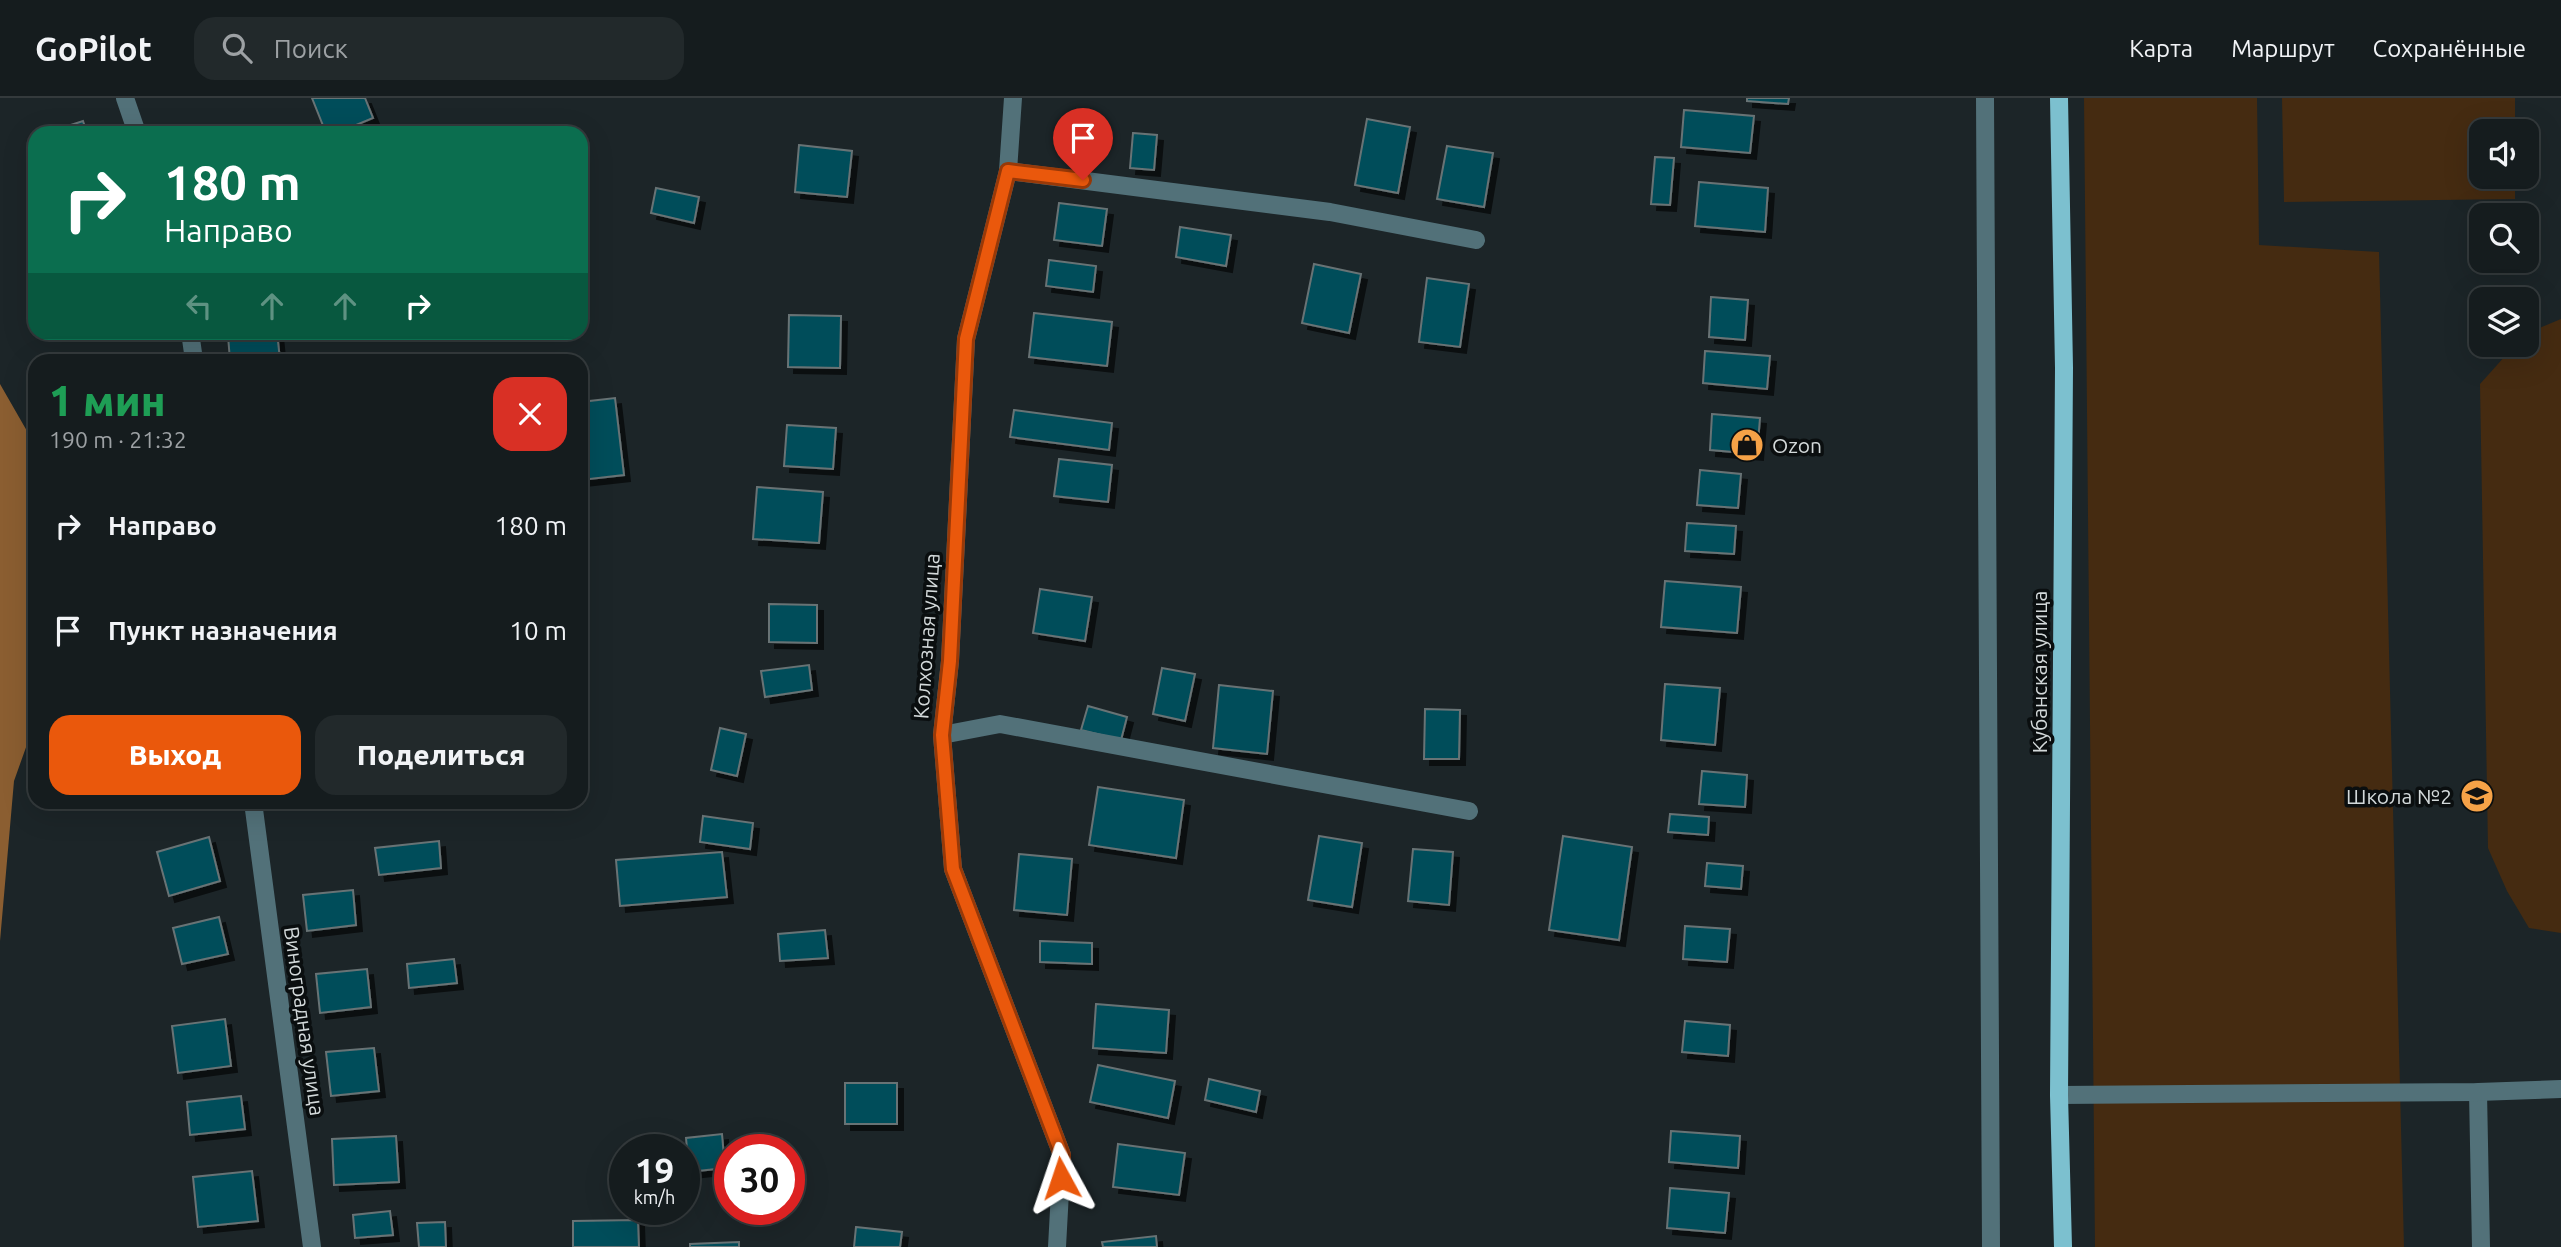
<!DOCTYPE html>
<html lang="ru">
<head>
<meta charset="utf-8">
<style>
	body { margin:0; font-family:Ubuntu,sans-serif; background:#22292b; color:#f1f3f6; height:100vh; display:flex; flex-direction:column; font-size:26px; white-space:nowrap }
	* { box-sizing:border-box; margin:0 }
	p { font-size:23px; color:#9da1a4 }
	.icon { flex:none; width:38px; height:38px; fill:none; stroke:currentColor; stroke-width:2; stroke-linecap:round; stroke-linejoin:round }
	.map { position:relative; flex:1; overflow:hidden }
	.sheet { position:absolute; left:28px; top:256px; width:560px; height:455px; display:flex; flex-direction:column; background:#151c1e; border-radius:21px; box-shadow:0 7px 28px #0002,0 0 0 2px #343a3c }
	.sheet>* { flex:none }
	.guide { position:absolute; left:28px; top:28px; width:560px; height:214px; border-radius:21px; box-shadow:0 7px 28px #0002,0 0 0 2px #343a3c; background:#0b6e4f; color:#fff; overflow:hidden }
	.tools { position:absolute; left:2469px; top:21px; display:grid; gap:14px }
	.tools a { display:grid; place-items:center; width:70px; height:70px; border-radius:14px; background:#151c1e; box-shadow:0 7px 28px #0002,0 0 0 2px #343a3c; font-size:35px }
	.speed { position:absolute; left:609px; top:1036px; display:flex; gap:14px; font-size:35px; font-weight:700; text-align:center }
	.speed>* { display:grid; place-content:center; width:91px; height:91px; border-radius:50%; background:#151c1e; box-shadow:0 7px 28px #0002,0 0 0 2px #343a3c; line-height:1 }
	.speed small { font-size:18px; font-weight:400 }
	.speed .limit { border:10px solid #d22; background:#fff; color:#111 }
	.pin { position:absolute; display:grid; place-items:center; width:60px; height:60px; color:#fff; margin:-72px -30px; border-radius:50% 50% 50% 0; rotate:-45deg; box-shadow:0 0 7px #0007 }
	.pin .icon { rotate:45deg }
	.me { position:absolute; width:77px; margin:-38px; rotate:355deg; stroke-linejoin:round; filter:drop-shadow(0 0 5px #0008) }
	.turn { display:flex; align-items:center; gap:24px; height:147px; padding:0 21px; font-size:32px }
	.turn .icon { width:91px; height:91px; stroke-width:2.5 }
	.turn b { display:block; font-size:49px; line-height:60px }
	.lanes { display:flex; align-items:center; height:66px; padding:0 21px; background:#0003; justify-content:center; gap:35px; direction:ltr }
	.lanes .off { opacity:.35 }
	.round { display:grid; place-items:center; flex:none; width:74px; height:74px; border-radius:21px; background:#22292b }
	.overview { display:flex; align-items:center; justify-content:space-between; height:119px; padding:0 21px }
	h1 { font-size:42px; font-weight:800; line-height:52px; color:#1e9e55 }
	.button { display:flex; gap:14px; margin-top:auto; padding:14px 21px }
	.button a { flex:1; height:80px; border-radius:21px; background:#ea580c; color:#fff; font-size:28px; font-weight:800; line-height:80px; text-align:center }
	.button a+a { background:#22292b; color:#f1f3f6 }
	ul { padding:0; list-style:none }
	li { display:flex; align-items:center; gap:21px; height:105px; padding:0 21px }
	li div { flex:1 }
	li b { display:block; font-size:26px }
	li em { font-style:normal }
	header { display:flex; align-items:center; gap:42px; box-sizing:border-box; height:98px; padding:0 35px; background:#151c1e; border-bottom:2px solid #343a3c }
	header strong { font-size:33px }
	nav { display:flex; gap:38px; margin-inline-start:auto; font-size:24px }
	.search { width:490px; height:63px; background:#22292b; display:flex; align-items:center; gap:18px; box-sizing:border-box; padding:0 24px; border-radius:21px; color:#9da1a4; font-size:26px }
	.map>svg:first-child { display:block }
	.green { fill:#452b11 }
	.water { fill:#8b5e31 }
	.building { fill:#004d5a; stroke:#687375; stroke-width:2; filter:url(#shadow) }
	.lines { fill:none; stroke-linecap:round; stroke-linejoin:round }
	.minor { stroke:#527179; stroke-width:18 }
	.major { stroke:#7cc0cf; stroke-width:18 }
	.route-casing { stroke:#983908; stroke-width:18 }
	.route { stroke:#ea580c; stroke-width:12 }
	.labels { text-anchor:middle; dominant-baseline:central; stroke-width:7; stroke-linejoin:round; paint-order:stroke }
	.poi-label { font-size:21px; fill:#d3d9da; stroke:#0a0e0f; text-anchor:start }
	.street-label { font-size:21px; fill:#d3d9da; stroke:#0a0e0f }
</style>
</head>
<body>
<header>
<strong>GoPilot</strong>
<div class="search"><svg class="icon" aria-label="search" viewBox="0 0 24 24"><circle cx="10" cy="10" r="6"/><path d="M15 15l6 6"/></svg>Поиск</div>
<nav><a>Карта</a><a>Маршрут</a><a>Сохранённые</a></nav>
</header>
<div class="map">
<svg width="2561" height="1149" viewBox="0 0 2561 1149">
	<defs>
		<filter id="shadow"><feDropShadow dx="6" dy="6" stdDeviation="0" flood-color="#0009"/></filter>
	</defs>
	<rect width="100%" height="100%" fill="#1c2528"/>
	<g class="green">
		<polygon points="2084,0 2257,0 2259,147 2379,154 2404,1149 2095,1149"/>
		<polygon points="2282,0 2515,0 2515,33 2482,33 2482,79 2515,79 2515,101 2284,104"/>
		<polygon points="2561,221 2561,835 2529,830 2507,793 2488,750 2480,286 2515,247 2527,247 2527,235"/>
	</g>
	<polygon class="water" points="0,286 35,347 35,624 14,683 0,843"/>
	<g class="building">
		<polygon points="312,0 365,0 373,20 337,35 326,35"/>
		<polygon points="1747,0 1789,0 1788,6 1747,3"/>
		<polygon points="1684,12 1754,18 1750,55 1681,49"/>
		<polygon points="1367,21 1410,29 1398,95 1355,87"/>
		<polygon points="83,23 87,35 46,35"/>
		<polygon points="1133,35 1157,37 1154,72 1130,70"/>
		<polygon points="799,47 852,53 847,99 795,94"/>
		<polygon points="1447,48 1493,55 1484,109 1437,101"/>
		<polygon points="1655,59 1674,60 1670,107 1651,106"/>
		<polygon points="1699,84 1768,90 1765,134 1695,128"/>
		<polygon points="656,90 699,99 694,125 651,115"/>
		<polygon points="1059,105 1107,111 1102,148 1054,142"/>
		<polygon points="1180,129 1231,137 1226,168 1176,159"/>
		<polygon points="1049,162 1096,168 1093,194 1046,188"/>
		<polygon points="1314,166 1361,176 1349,235 1302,225"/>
		<polygon points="1427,180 1469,186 1460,249 1419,244"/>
		<polygon points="1711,199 1748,202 1745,242 1709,239"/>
		<polygon points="1034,215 1112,224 1107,268 1029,259"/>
		<polygon points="789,217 841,218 840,270 788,269"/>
		<polygon points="262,234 277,234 280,262 230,262 228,238"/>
		<polygon points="1705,253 1770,258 1767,291 1703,285"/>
		<polygon points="615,300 624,377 581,382 581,304"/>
		<polygon points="1014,312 1112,325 1109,352 1010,339"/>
		<polygon points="1712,316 1760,320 1757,356 1710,352"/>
		<polygon points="787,327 836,330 833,371 784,368"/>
		<polygon points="1059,361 1112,367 1108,404 1054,398"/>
		<polygon points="1700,372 1741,376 1738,410 1697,407"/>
		<polygon points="757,389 823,394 819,445 753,441"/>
		<polygon points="1687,425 1736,428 1734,456 1685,453"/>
		<polygon points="1665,483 1741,489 1737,535 1661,529"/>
		<polygon points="1040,491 1092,499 1085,543 1033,535"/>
		<polygon points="769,506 817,507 817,545 769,544"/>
		<polygon points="809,567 812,592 765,599 761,573"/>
		<polygon points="1162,570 1195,576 1185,623 1153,616"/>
		<polygon points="1665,586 1720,590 1715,647 1661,642"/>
		<polygon points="1219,587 1273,593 1267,656 1213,650"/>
		<polygon points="1088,608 1127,619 1121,642 1081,632"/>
		<polygon points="1425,611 1460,612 1459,661 1424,661"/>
		<polygon points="720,630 746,636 737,678 711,672"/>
		<polygon points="1702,673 1747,677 1745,709 1699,706"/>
		<polygon points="1098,689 1184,702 1176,760 1089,747"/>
		<polygon points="1670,716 1709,719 1708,737 1668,734"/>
		<polygon points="703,718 753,725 750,751 700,744"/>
		<polygon points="1319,738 1362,745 1352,809 1308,802"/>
		<polygon points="1563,738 1632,749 1619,842 1549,832"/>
		<polygon points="209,739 220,783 169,798 157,754"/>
		<polygon points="439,743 441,770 379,777 375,750"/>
		<polygon points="1413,751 1453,754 1449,807 1408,803"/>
		<polygon points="722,754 727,799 620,808 616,762"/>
		<polygon points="1019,756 1072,761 1067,817 1014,812"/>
		<polygon points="1707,765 1743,768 1741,791 1705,788"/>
		<polygon points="353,792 356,827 307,833 303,797"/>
		<polygon points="219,819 228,856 182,866 173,830"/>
		<polygon points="1685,828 1730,831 1727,864 1683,861"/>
		<polygon points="825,832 828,860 780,863 778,836"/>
		<polygon points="1040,843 1092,845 1092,866 1040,864"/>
		<polygon points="454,861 457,885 409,890 407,866"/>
		<polygon points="367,871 371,909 320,915 316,876"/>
		<polygon points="1096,906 1169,912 1166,955 1093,950"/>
		<polygon points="225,921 231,968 178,975 172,928"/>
		<polygon points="1685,923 1730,927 1728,958 1682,954"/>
		<polygon points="374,950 379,993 331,998 326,954"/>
		<polygon points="1098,967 1175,983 1168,1020 1090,1004"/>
		<polygon points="1209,981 1260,993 1256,1014 1205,1002"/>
		<rect x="845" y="985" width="52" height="41"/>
		<polygon points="241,998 245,1031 190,1037 187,1004"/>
		<polygon points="1671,1033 1740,1038 1738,1070 1669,1064"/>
		<polygon points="722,1036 725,1070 689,1074 686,1040"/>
		<polygon points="396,1038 399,1084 334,1087 332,1041"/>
		<polygon points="1118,1046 1185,1055 1179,1097 1113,1089"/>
		<polygon points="252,1073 258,1123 198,1129 193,1079"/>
		<polygon points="1670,1090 1729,1095 1725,1135 1667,1130"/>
		<polygon points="390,1113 393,1137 355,1140 353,1117"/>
		<polygon points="638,1122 639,1149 573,1149 573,1123"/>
		<polygon points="445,1124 446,1149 419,1149 417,1125"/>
		<polygon points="856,1129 902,1134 900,1149 854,1149"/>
		<polygon points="1156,1138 1157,1149 1103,1149 1102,1144"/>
		<polygon points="739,1144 739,1149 690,1149 690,1146"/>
	</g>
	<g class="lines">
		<g class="minor">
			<polyline points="125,0 137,35"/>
			<polyline points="1013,0 1008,73 966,241 950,563 942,637 953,771 1062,1057 1057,1149"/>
			<polyline points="1985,0 1991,1149"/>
			<polyline points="1008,73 1330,114 1476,142"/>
			<polyline points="190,234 194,262"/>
			<polyline points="942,637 1000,626 1469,713"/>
			<polyline points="253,704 312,1149"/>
			<polyline points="2478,994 2481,1149"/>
			<polyline points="2059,997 2478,994 2561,991"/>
		</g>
		<polyline class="major" points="2059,0 2064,270 2059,997 2063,1149"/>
	</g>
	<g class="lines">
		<defs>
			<polyline id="route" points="1061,1080 1062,1057 953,771 942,637 950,563 966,241 1008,73 1083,82"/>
		</defs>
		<use href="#route" class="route-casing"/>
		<use href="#route" class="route"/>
	</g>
	<defs>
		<symbol id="shop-disc" viewBox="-11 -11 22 22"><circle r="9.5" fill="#f6a247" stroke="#0a0e0f"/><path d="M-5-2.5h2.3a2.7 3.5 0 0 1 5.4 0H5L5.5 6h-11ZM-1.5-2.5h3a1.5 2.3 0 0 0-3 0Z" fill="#111"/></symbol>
		<symbol id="school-disc" viewBox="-11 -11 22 22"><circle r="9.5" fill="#f6a247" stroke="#0a0e0f"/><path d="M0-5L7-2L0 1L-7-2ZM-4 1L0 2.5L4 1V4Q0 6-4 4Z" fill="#111"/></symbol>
	</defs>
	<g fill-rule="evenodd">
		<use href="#shop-disc" x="1728" y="328" width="38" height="38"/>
		<use href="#school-disc" x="2458" y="679" width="38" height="38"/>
	</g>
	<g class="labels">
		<g class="poi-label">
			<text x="1772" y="347">Ozon</text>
			<text x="2452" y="698" text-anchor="end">Школа №2</text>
		</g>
		<g class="street-label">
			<text transform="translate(926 538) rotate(-86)">Колхозная улица</text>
			<text transform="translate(2039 574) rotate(-90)">Кубанская улица</text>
			<text transform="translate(305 923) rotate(82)">Виноградная улица</text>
		</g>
	</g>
</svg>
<div class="tools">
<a><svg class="icon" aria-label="sound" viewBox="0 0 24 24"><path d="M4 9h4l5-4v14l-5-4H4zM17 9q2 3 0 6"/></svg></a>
<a><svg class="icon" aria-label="search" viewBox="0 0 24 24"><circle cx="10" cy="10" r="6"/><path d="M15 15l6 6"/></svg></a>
<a><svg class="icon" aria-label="layers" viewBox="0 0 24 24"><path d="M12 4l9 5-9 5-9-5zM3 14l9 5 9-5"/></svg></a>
</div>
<div class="speed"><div>19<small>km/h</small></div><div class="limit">30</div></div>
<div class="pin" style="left:1083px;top:82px;background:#d93025"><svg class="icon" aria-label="arrive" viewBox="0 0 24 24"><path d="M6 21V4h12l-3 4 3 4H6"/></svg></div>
<svg class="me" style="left:1061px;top:1080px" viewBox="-20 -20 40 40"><path d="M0-17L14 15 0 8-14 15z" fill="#ea580c" stroke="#fff" stroke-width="4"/></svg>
<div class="guide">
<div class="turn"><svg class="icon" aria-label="right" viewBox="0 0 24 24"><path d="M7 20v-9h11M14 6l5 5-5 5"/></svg><div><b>180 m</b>Направо</div></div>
<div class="lanes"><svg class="icon off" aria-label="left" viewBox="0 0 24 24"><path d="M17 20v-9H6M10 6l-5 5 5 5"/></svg><svg class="icon off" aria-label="ahead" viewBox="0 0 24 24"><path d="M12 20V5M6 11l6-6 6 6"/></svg><svg class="icon off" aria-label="ahead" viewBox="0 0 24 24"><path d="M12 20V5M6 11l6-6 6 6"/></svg><svg class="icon" aria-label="right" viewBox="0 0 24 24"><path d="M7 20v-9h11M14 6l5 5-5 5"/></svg></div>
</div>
<section class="sheet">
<div class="overview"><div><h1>1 мин</h1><p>190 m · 21:32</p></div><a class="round" style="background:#d93025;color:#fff"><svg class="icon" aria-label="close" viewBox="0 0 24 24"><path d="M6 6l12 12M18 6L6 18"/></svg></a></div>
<ul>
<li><svg class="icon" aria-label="right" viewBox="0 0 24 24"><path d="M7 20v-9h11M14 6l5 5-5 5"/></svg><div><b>Направо</b></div><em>180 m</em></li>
<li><svg class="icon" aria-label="arrive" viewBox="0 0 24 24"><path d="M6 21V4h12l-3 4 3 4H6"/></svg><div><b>Пункт назначения</b></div><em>10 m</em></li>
</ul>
<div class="button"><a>Выход</a><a>Поделиться</a></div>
</section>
</div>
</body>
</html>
